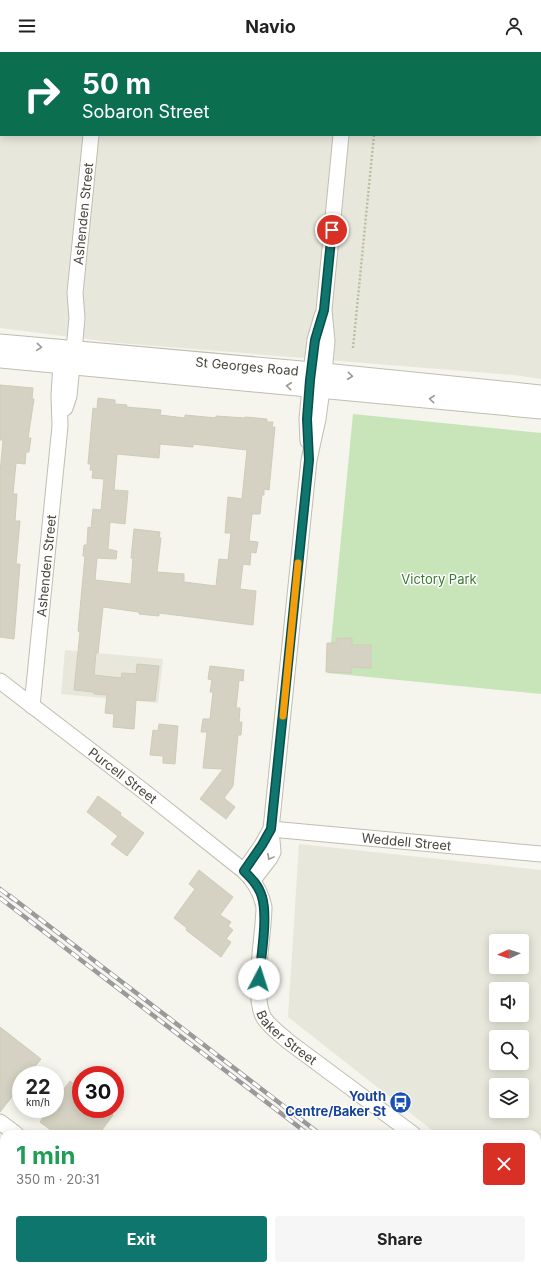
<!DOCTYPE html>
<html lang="en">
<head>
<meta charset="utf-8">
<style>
	body { margin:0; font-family:Inter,sans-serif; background:#f6f6f6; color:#222; height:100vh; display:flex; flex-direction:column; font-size:15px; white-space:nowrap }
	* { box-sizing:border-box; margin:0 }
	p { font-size:13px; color:#767676 }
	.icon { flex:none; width:22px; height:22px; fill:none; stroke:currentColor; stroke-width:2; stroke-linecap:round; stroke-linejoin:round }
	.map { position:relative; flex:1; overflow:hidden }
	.details { position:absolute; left:0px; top:1078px; width:541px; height:140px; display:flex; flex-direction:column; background:#fff; border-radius:12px 12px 0 0; box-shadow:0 2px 10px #0003 }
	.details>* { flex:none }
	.hud { position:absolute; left:0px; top:0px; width:541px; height:84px; box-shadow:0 2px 10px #0003; background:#0b6e4f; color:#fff; overflow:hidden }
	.needle { width:26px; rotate:266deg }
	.controls { position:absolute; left:489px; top:882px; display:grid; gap:8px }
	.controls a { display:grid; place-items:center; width:40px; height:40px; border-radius:4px; background:#fff; box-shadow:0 2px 10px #0003; font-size:20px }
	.speed { position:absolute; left:12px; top:1014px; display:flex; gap:8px; font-size:20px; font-weight:700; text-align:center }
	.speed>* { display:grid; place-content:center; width:52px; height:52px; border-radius:50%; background:#fff; box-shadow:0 2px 10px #0003; line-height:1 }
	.speed small { font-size:10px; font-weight:400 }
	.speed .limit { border:6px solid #d22; background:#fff; color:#111 }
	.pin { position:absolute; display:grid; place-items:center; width:34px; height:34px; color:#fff; margin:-17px; border:2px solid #fff; border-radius:50%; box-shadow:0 1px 4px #0007 }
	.me { position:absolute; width:44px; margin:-22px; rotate:5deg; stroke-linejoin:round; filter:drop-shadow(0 0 3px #0008) }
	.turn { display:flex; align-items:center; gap:14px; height:84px; padding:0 16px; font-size:18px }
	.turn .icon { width:52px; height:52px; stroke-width:2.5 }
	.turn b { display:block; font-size:28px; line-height:34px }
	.round { display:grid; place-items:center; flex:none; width:42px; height:42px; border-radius:4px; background:#f6f6f6 }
	.summary { display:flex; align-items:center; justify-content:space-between; height:68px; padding:0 16px }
	h1 { font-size:24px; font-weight:700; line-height:30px; color:#1e9e55 }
	.cta { display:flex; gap:8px; margin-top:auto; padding:8px 16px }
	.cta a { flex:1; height:46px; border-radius:4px; background:#0f766e; color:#fff; font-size:16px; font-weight:700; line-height:46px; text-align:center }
	.cta a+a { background:#f6f6f6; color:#222 }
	header { display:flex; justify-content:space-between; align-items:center; height:52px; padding:0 16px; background:#fff; font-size:18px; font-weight:700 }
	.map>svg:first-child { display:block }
	.residential { fill:#e8e7db; fill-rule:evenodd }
	.green { fill:#c8e5ba }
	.building { fill:#d6d2c3; stroke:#d0cbb7; fill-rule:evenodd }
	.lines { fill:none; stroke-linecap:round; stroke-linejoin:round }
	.service-casing { stroke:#c0beb0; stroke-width:10 }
	.minor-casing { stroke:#c0beb0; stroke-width:17 }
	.tertiary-casing { stroke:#c0beb0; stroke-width:21 }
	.path { stroke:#c0bca2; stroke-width:2.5; stroke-dasharray:2 2; stroke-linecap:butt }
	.service { stroke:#fff; stroke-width:8 }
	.minor { stroke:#fff; stroke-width:15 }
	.tertiary { stroke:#fff; stroke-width:19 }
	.rail-casing { stroke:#9a9a9a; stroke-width:4.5 }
	.rail { stroke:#fff; stroke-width:3; stroke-dasharray:9; stroke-linecap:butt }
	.oneway { stroke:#9b9993 }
	.route-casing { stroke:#0a4d48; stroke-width:10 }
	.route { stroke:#0f766e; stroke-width:7 }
	.slow { stroke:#f59e0b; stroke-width:7 }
	.labels { text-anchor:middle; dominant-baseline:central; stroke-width:3; stroke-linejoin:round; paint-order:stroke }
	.street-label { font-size:13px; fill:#49463b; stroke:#fff }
	.park-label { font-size:13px; fill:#3e7732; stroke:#fff }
	.transit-label { font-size:13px; font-weight:bold; fill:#164399; stroke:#fff; text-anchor:end }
</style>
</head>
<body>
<header><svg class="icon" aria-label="menu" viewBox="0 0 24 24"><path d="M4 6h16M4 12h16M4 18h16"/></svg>Navio<svg class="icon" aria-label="person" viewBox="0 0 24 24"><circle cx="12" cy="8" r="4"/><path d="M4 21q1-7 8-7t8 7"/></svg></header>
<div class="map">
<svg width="541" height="1218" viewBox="0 0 541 1218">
	<rect width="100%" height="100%" fill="#f5f4ed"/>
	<g class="residential">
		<path d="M0 0H541V327L514 323 119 291 0 276ZM1 1H540V83H1Z"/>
		<polygon points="65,598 163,607 158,651 61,642"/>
		<path d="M299 792 541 818V1163L537 1160V1082H437L288 965ZM496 889H522V915H496ZM496 937H522V963H496ZM496 985H522V1011H496ZM496 1033H522V1059H496Z"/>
		<polygon points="4,1187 4,1214 114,1214 118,1218 1,1218"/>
	</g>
	<polygon class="green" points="353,362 541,381 541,642 328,621"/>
	<g class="building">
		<polygon points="0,333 33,336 32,347 34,347 28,386 31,386 29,400 26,400 25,412 16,411 13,442 17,442 15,469 20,469 16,512 20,512 14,587 0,585 0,421 3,388 0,388"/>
		<path d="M98 346 115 348V352L127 353 126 355 161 358 160 363 185 366V363L216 366V364L245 366V365L267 367V370H273L272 375H275L269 438 264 437V443H262L260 462H252L249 489 258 490 256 501 251 500 250 513 243 512 240 537 256 539 253 573 183 564 159 561V564L139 562V560L103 555 98 601H96L94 623 121 626 122 621 136 622 137 612 159 614 155 649 136 648 134 677 113 675 114 662 105 661 107 643 94 642V640L74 638 80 580 78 579 85 504H83L84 493H87L88 475 91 476 93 457 101 458 104 427 92 426 93 418H90L91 412H88L93 356 97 357ZM160 392 193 395V392L247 398 242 447 228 445 225 481H231L228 508 219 507 216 534 184 530V522L157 520 161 486H159L160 480 134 477 131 506H133L131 532 95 528 97 506 116 507 117 499 108 497 110 470 125 472 128 439 114 438 117 402 159 406Z"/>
		<polygon points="337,586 352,586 352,593 371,593 371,616 351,615 351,621 326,620 327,591 337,591"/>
		<polygon points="210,614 244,618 243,629 239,628 236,656 240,656 239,670 242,670 241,683 238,683 233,734 224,746 235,755 226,767 200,747 223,717 203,716 207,680 201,680 203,667 210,667 213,640 210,640 212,628 208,627"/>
		<polygon points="159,672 178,674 175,712 163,711 163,704 150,703 153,678 158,679"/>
		<polygon points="98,744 121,761 120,763 144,781 127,804 111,792 118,784 87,760"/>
		<polygon points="199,818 233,845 220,863 231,870 228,874 233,878 226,887 231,890 221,905 186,878 187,876 174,866 195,837 189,832"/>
		<polygon points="0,975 41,1007 28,1023 21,1023 21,1033 0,1060"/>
		<polygon points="70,1029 81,1038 81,1057 106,1057 113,1063 99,1082 56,1082 40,1070 49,1057 55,1057 55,1049"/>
	</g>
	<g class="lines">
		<defs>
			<polyline id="service" points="242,1218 243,1215 278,1218"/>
			<g id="minor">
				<polyline points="218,0 228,1"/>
				<polyline points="99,1 99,0"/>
				<polyline points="349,1 349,0"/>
				<path id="s1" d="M74 298 77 266 75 241 91 83"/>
				<polyline points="311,320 315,288 322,264"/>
				<polyline points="324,321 327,289 324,258 341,83"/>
				<polyline points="65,356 69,344 72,313"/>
				<polyline points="308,389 307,367 310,336"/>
				<path id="s2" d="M0 629 146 741 244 819C255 830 261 840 264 855 264 882 251 944 264 966 270 975 281 983 289 990L413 1082"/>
				<path id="s3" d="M32 654 60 374 59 343 61 312"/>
				<path id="s4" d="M271 777 541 802"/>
				<polyline points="244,819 262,793 271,777"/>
				<polyline points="253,828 270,806 273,800 271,777 309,408 318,367 322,337"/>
				<polyline points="0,1070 16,1082"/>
				<polyline points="537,1174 541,1177"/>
				<polyline points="175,1214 179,1218"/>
				<polyline points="192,1214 196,1218"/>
			</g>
			<g id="tertiary">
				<path id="s5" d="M0 292 324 321 541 343"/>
				<polyline points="0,306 541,357"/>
			</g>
		</defs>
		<use href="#service" class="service-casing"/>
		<use href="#minor" class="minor-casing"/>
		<use href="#tertiary" class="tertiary-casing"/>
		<g class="path">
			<polyline points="382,1 382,0"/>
			<polyline points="353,296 374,83"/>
		</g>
		<use href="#service" class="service"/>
		<use href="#minor" class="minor"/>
		<use href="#tertiary" class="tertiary"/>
		<defs>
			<g id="rail">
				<polyline points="0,837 13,847"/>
				<polyline points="10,844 320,1082"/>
				<polyline points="0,846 308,1082"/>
				<polyline points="480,1214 485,1218"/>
				<polyline points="493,1214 498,1218"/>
			</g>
		</defs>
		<use href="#rail" class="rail-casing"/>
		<use href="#rail" class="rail"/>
	</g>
	<defs><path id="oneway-chevron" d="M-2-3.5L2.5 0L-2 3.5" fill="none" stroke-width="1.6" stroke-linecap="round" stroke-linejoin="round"/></defs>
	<g class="oneway">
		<use href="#oneway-chevron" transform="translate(39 295) rotate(5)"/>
		<use href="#oneway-chevron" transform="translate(350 324) rotate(6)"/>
		<use href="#oneway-chevron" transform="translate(289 334) rotate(-174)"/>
		<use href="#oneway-chevron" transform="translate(432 347) rotate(-175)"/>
		<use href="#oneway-chevron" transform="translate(270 805) rotate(118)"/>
	</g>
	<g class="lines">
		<defs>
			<path id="route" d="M259 927C261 905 268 865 262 845 259 834 252 827 244 819L262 793 271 777 309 408 307 367 310 328 315 288 324 258 332 178"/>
		</defs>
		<use href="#route" class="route-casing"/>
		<use href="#route" class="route"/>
		<polyline class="slow" points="283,664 298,511"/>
	</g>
	<defs>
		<symbol id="bus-disc" viewBox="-11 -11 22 22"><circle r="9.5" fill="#1a4fb4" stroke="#fff"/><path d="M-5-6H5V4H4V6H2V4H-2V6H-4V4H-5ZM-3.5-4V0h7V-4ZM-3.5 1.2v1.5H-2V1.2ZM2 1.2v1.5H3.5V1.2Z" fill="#fff"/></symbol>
	</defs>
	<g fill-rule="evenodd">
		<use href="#bus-disc" x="388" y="1038" width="25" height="25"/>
	</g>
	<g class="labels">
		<g class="street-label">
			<text stroke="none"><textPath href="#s1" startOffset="137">Ashenden Street</textPath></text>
			<text stroke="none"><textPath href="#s5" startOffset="248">St Georges Road</textPath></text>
			<text stroke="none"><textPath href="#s3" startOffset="141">Ashenden Street</textPath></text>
			<text stroke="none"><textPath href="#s2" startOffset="155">Purcell Street</textPath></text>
			<text stroke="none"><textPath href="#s4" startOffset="136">Weddell Street</textPath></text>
			<text stroke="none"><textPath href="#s2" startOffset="493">Baker Street</textPath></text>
		</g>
		<g class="park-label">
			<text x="439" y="527">Victory Park</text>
		</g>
		<g class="transit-label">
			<text x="386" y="1044">Youth<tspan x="386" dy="15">Centre/Baker St</tspan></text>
		</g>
	</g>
</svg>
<div class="controls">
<a><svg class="needle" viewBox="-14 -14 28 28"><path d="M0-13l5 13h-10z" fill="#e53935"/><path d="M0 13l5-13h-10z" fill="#767676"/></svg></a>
<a><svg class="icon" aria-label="sound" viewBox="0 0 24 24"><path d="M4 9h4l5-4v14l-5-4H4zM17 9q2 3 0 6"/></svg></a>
<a><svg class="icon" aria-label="search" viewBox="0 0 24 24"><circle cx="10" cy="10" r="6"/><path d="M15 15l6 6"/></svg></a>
<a><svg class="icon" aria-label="layers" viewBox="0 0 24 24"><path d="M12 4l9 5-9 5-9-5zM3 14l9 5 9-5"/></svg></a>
</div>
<div class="speed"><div>22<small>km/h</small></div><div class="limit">30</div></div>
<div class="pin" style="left:332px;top:178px;background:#d93025"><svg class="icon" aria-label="arrive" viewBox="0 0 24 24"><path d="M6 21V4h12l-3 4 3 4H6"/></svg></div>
<svg class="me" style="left:259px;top:927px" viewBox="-20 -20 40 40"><circle r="19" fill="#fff"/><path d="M0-13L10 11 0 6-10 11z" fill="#0f766e"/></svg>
<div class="hud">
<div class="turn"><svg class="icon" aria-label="right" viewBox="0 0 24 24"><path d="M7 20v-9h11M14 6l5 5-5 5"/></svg><div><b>50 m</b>Sobaron Street</div></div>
</div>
<section class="details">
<div class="summary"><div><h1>1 min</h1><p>350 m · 20:31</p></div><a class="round" style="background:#d93025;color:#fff"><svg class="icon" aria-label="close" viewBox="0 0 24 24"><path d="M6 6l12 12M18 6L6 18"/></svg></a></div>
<div class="cta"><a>Exit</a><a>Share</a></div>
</section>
</div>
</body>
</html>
